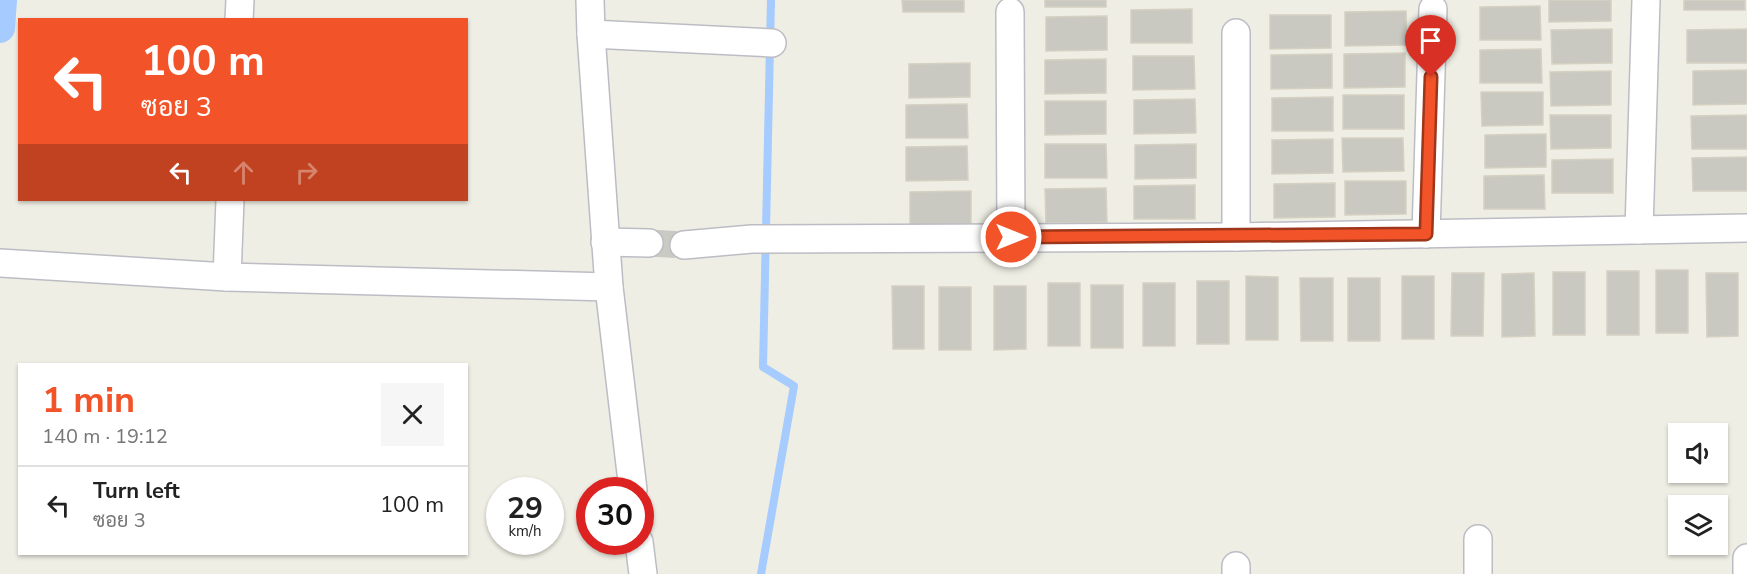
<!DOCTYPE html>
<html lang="en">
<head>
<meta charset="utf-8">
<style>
	body { margin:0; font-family:"Nunito Sans",Sarabun,sans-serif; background:#f6f6f6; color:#222; height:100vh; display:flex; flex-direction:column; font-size:22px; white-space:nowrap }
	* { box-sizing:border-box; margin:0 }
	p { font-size:20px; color:#767676 }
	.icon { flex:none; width:33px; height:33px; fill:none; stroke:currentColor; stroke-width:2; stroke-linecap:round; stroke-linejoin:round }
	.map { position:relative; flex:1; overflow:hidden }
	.sheet { position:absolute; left:18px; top:363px; width:450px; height:192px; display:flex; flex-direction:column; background:#fff; border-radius:0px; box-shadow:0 2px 4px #0004 }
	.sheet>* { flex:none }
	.guide { position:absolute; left:18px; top:18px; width:450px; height:183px; border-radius:0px; box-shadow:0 2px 4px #0004; background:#f25328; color:#fff; overflow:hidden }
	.controls { position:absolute; left:1668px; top:423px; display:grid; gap:12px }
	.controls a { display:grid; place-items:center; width:60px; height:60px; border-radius:0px; background:#fff; box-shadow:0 2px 4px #0004; font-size:30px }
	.speed { position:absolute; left:486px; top:477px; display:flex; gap:12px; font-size:30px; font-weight:700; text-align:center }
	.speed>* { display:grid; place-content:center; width:78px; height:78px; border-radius:50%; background:#fff; box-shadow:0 2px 4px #0004; line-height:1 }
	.speed small { font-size:15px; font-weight:400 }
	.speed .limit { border:9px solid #d22; background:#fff; color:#111 }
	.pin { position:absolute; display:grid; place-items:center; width:51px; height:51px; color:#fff; margin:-62px -26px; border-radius:50% 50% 50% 0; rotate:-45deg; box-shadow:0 0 6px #0007 }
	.pin .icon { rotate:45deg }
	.me { position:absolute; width:66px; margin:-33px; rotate:90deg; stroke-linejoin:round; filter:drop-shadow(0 0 4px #0008) }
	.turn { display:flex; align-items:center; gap:21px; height:126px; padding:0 24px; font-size:27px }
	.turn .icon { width:78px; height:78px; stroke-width:2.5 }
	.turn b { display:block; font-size:42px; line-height:51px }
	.lanes { display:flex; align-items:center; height:57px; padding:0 24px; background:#0003; justify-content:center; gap:30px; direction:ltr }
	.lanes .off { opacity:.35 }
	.round { display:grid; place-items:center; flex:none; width:63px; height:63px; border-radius:0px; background:#f6f6f6 }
	.overview { display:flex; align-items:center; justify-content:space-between; height:102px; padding:0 24px }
	h1 { font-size:36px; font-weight:700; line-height:45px; color:#f25328 }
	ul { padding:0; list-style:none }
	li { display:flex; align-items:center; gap:18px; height:78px; padding:0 24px; border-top:2px solid #e0e0e0 }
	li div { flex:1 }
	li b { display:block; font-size:22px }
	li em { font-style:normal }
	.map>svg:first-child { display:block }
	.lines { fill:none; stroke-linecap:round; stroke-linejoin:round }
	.stream { stroke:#a5cbff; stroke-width:8 }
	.canal { stroke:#a5cbff; stroke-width:30 }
	.building { fill:#cac9c1; stroke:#d5d1c2; stroke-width:1.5 }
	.street-tunnel { stroke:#cacac4; stroke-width:27; stroke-dasharray:27 14; stroke-linecap:butt }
	.street-casing { stroke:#bcbdc4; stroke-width:30 }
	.street { stroke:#fff; stroke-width:27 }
	.route-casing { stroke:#9d361a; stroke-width:15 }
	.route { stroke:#f25328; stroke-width:10 }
</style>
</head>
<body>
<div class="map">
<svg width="1747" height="574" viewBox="0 0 1747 574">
	<rect width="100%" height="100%" fill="#efeee4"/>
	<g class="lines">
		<polyline class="stream" points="761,574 794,386 763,367 771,0"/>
		<polyline class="canal" points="0,28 2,0"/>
	</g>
	<g class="building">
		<polygon points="902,0 964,0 964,12 903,12"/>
		<rect x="1045" y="0" width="61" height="7"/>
		<polygon points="1549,0 1611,0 1611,21 1549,22"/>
		<rect x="1684" y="0" width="61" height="10"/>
		<polygon points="1540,6 1541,40 1480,40 1480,7"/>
		<polygon points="1192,9 1192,43 1131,43 1131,10"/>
		<polygon points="1406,11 1407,45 1345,46 1345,12"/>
		<polygon points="1270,15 1331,15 1331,48 1270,49"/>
		<polygon points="1107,16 1107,50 1046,51 1046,17"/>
		<polygon points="1612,29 1612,63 1552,64 1551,30"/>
		<polygon points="1747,29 1747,63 1687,63 1687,30"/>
		<polygon points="1541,49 1542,83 1480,83 1480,50"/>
		<polygon points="1405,53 1405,87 1344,88 1344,54"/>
		<polygon points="1332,54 1332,88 1271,89 1271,55"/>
		<polygon points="1133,56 1194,56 1195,89 1133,90"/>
		<polygon points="1106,59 1106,93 1045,94 1045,60"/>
		<polygon points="970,63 970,97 909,98 909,64"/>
		<polygon points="1747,70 1747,104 1693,105 1693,71"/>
		<polygon points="1611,71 1611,105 1551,106 1550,72"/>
		<polygon points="1481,92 1543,92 1543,125 1482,126"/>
		<rect x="1343" y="95" width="61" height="34"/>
		<polygon points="1333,97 1333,131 1272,131 1272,98"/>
		<polygon points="1195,99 1196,133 1134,134 1134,100"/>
		<polygon points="1045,101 1106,101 1106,134 1045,135"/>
		<polygon points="967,104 968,138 906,138 906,105"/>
		<polygon points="1550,115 1611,115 1611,148 1551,149"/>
		<polygon points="1747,115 1747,149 1692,149 1691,116"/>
		<polygon points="1546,134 1546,167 1485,168 1485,135"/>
		<polygon points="1342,138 1403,138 1404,171 1343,172"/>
		<polygon points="1333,139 1333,173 1272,174 1272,140"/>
		<polygon points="1045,144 1106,144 1107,178 1045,178"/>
		<polygon points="1196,144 1196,178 1135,179 1135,145"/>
		<polygon points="967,146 968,180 906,181 906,147"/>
		<polygon points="1747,157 1747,191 1693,191 1692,158"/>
		<polygon points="1613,159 1613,193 1552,193 1552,160"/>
		<polygon points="1544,175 1545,209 1484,209 1484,176"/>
		<polygon points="1345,181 1406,181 1406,214 1345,215"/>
		<polygon points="1335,183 1335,217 1274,218 1274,184"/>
		<polygon points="1195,185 1195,219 1134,219 1134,186"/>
		<polygon points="1106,188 1107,222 1046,223 1045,189"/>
		<polygon points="971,191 971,225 910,225 910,192"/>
		<rect x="1656" y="270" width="32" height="63"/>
		<rect x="1607" y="271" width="32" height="64"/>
		<rect x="1553" y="272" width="32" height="63"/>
		<polygon points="1452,273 1484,273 1483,336 1451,336"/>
		<polygon points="1534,273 1535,336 1502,337 1502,274"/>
		<polygon points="1706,273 1738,273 1738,336 1707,337"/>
		<polygon points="1246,276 1278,277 1278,340 1246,340"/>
		<rect x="1402" y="276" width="32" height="63"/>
		<polygon points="1300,278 1333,278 1333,341 1301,341"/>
		<rect x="1348" y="278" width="32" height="63"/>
		<rect x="1197" y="281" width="32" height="63"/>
		<rect x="1048" y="283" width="32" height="63"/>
		<rect x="1143" y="283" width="32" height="63"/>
		<rect x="1091" y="285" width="32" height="63"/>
		<polygon points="892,286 924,286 924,349 893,349"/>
		<polygon points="994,286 1026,286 1026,349 994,350"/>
		<rect x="939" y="287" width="32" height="63"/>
	</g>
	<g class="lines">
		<polyline class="street-tunnel" points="649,243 684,245"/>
		<defs>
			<g id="street">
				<polyline points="590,0 591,34 609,287 633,490"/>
				<polyline points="1010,12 1011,237"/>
				<polyline points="239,20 240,0"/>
				<polyline points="1236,33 1236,237"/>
				<polyline points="591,34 772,43"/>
				<polyline points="1639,230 1646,0"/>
				<polyline points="1426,234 1433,9"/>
				<polyline points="605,242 649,243"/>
				<polyline points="684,245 752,239 1236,237 1747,228"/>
				<polyline points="0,263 227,277 609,287"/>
				<polyline points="227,277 230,200"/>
				<polyline points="639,542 643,574"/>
				<polyline points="1747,558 1747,574"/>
				<polyline points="1236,574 1236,566"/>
				<polyline points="1478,574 1478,539"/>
			</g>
		</defs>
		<use href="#street" class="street-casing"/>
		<use href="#street" class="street"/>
	</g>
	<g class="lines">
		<defs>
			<polyline id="route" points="1011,237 1426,234 1431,77"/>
		</defs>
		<use href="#route" class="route-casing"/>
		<use href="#route" class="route"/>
	</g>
</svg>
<div class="controls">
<a><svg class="icon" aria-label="sound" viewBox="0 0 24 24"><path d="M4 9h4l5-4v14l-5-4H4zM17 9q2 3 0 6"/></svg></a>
<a><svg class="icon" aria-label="layers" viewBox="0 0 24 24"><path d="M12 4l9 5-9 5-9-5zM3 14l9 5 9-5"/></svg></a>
</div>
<div class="speed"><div>29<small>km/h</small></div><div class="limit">30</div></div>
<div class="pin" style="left:1431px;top:77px;background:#d93025"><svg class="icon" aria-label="arrive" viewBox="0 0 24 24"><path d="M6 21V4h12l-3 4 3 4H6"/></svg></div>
<svg class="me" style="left:1011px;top:237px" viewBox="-20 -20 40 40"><circle r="17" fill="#f25328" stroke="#fff" stroke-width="3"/><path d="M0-11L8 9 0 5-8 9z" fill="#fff"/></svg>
<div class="guide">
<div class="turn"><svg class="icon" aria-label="left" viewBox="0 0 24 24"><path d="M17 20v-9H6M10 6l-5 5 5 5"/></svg><div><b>100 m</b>ซอย 3</div></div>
<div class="lanes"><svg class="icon" aria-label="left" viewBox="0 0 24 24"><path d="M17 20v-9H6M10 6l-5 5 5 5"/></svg><svg class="icon off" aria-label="ahead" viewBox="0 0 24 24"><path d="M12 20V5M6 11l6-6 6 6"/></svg><svg class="icon off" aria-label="right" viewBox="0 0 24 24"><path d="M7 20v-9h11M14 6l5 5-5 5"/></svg></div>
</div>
<section class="sheet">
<div class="overview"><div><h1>1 min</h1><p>140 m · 19:12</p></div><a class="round"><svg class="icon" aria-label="close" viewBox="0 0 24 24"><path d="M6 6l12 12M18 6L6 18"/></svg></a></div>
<ul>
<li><svg class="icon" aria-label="left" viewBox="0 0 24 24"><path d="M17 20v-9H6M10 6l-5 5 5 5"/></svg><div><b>Turn left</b><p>ซอย 3</p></div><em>100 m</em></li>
</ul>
</section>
</div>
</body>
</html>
